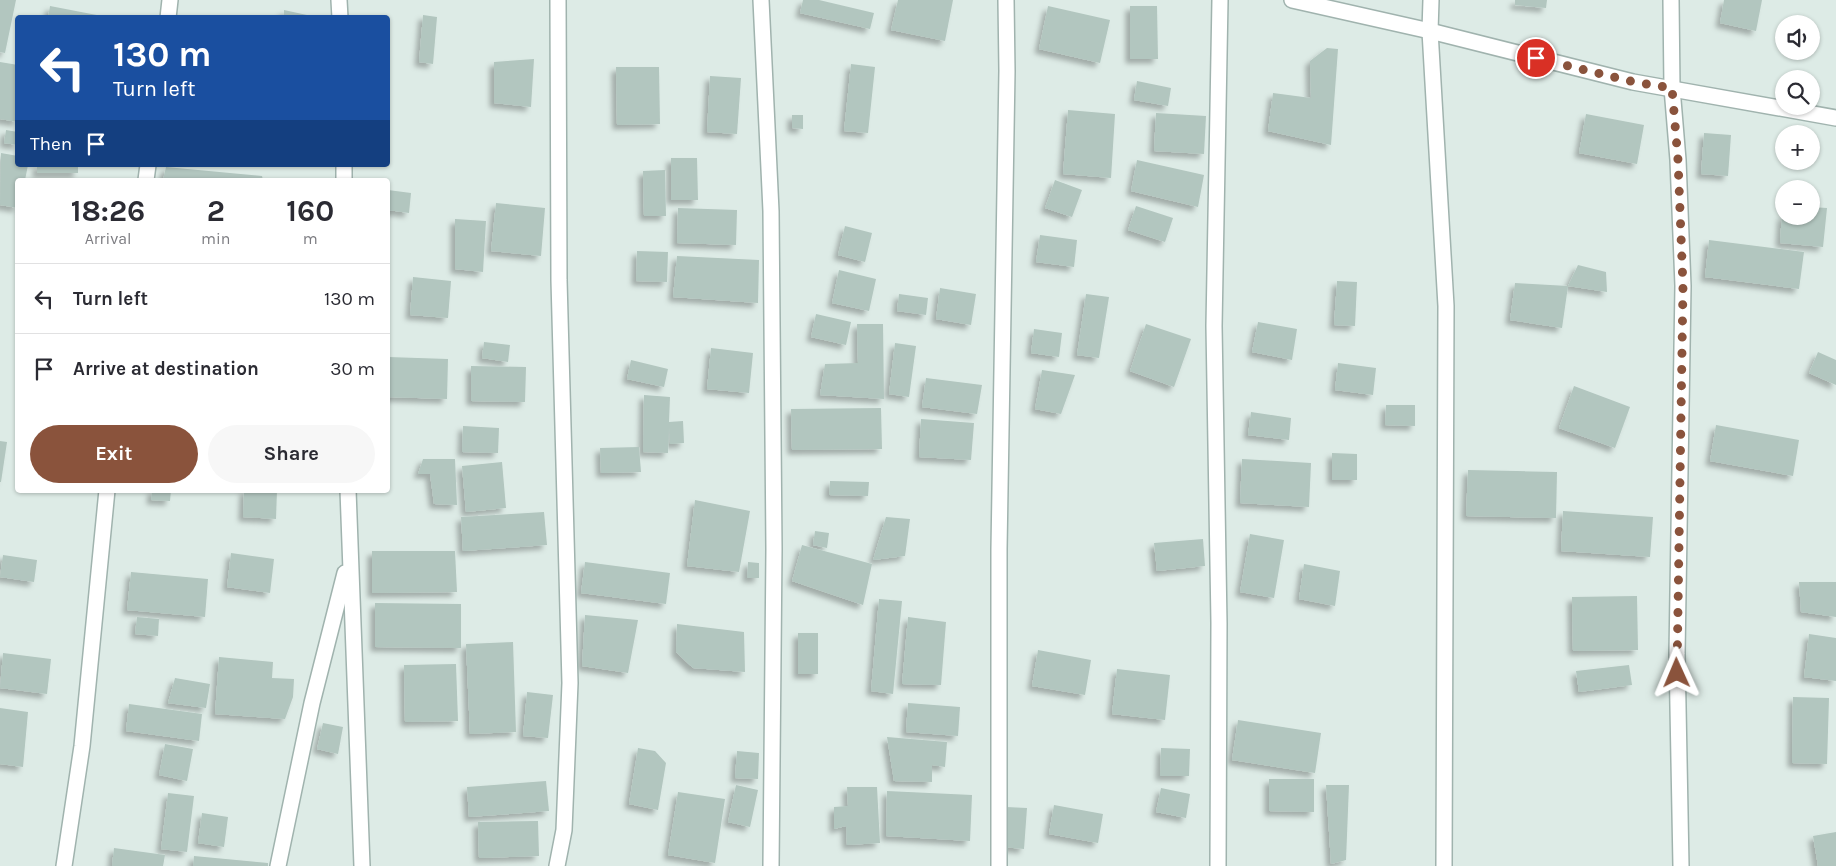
<!DOCTYPE html>
<html lang="en">
<head>
<meta charset="utf-8">
<style>
	body { margin:0; font-family:Karla,sans-serif; background:#f7f7f7; color:#2b2b33; height:100vh; display:flex; flex-direction:column; font-size:19px; white-space:nowrap }
	* { box-sizing:border-box; margin:0 }
	p { font-size:16px; color:#7c7c81 }
	.icon { flex:none; width:28px; height:28px; fill:none; stroke:currentColor; stroke-width:2; stroke-linecap:round; stroke-linejoin:round }
	.map { position:relative; flex:1; overflow:hidden }
	.panel { position:absolute; left:15px; top:178px; width:375px; height:315px; display:flex; flex-direction:column; background:#fff; border-radius:5px; box-shadow:0 1px 4px #0004 }
	.panel>* { flex:none }
	.guide { position:absolute; left:15px; top:15px; width:375px; height:152px; border-radius:5px; box-shadow:0 1px 4px #0004; background:#1a4fa0; color:#fff; overflow:hidden }
	.fabs { position:absolute; left:1775px; top:15px; display:grid; gap:10px }
	.fabs a { display:grid; place-items:center; width:45px; height:45px; border-radius:50%; background:#fff; box-shadow:0 1px 4px #0004; font-size:25px }
	.pin { position:absolute; display:grid; place-items:center; width:42px; height:42px; color:#fff; margin:-21px; border:2px solid #fff; border-radius:50%; box-shadow:0 1px 5px #0007 }
	.me { position:absolute; width:55px; margin:-28px; rotate:359deg; stroke-linejoin:round; filter:drop-shadow(0 0 4px #0008) }
	.turn { display:flex; align-items:center; gap:18px; height:105px; padding:0 15px; font-size:22px }
	.turn .icon { width:65px; height:65px; stroke-width:2.5 }
	.turn b { display:block; font-size:35px; line-height:42px }
	.then { display:flex; align-items:center; height:48px; padding:0 15px; background:#0003; gap:10px; font-size:19px }
	.eta { display:flex; justify-content:space-evenly; align-items:center; height:85px; text-align:center }
	.eta b { font-size:30px; font-weight:700; line-height:35px }
	.cta { display:flex; gap:10px; margin-top:auto; padding:10px 15px }
	.cta a { flex:1; height:58px; border-radius:30px; background:#8a533c; color:#fff; font-size:20px; font-weight:700; line-height:58px; text-align:center }
	.cta a+a { background:#f7f7f7; color:#2b2b33 }
	ul { padding:0; list-style:none }
	li { display:flex; align-items:center; gap:15px; height:70px; padding:0 15px; border-top:1px solid #e1e1e2 }
	li div { flex:1 }
	li b { display:block; font-size:19px }
	li em { font-style:normal }
	.map>svg:first-child { display:block }
	.building { fill:#b2c6bf; filter:url(#shadow) }
	.lines { fill:none; stroke-linecap:round; stroke-linejoin:round }
	.minor-casing { stroke:#a0b3ae; stroke-width:18 }
	.minor { stroke:#fff; stroke-width:15 }
	.route { stroke:#8a533c; stroke-width:9; stroke-dasharray:0 16.2 }
</style>
</head>
<body>
<div class="map">
<svg width="1836" height="866" viewBox="0 0 1836 866">
	<defs>
		<filter id="shadow"><feDropShadow dx="-4.5" dy="4.5" stdDeviation="2.5" flood-color="#0004"/></filter>
	</defs>
	<rect width="100%" height="100%" fill="#ddebe6"/>
	<g class="building">
		<polygon points="0,0 16,0 5,53 0,52"/>
		<polygon points="803,0 819,0 874,13 870,29 800,13"/>
		<polygon points="898,0 953,0 945,41 891,30"/>
		<polygon points="1515,0 1547,0 1546,8 1515,5"/>
		<polygon points="1724,0 1762,0 1756,31 1720,23"/>
		<polygon points="50,6 107,17 107,18 48,18"/>
		<polygon points="1048,6 1110,20 1100,63 1039,49"/>
		<polygon points="1130,6 1157,6 1158,59 1130,59"/>
		<polygon points="284,10 316,17 316,18 284,18"/>
		<polygon points="423,15 437,17 433,64 419,62"/>
		<polygon points="1327,48 1338,49 1331,145 1268,131 1273,93 1311,98 1310,61"/>
		<polygon points="534,59 531,107 494,103 494,62"/>
		<polygon points="0,62 18,65 18,122 0,119"/>
		<polygon points="851,64 875,67 868,133 844,131"/>
		<polygon points="616,67 659,67 660,124 617,125"/>
		<polygon points="710,76 741,78 737,134 707,132"/>
		<polygon points="1137,81 1171,88 1168,106 1134,100"/>
		<polygon points="1068,110 1115,114 1111,178 1063,174"/>
		<polygon points="1156,113 1206,116 1204,154 1154,151"/>
		<polygon points="1586,114 1644,125 1637,164 1579,153"/>
		<polygon points="792,115 803,115 803,129 792,128"/>
		<polygon points="6,130 18,132 18,145 4,143"/>
		<polygon points="1704,133 1731,135 1728,176 1701,174"/>
		<polygon points="1,153 18,156 18,165 28,165 25,180 18,180 18,208 0,205"/>
		<polygon points="671,158 697,158 698,200 671,200"/>
		<polygon points="1137,160 1204,175 1198,207 1131,191"/>
		<rect x="37" y="165" width="41" height="8"/>
		<polygon points="166,167 262,176 263,180 163,180"/>
		<polygon points="665,170 666,216 644,216 643,171"/>
		<polygon points="1055,180 1082,190 1072,217 1045,208"/>
		<polygon points="388,190 411,193 409,213 388,210"/>
		<polygon points="496,203 545,208 541,256 491,251"/>
		<polygon points="1136,206 1173,218 1165,242 1128,230"/>
		<polygon points="1811,207 1827,208 1823,247 1780,243 1782,212 1784,216 1811,216"/>
		<polygon points="678,208 737,210 736,245 677,243"/>
		<polygon points="455,219 486,221 483,272 455,269"/>
		<polygon points="845,226 872,233 865,262 838,255"/>
		<polygon points="1040,235 1077,240 1074,267 1036,262"/>
		<polygon points="1709,240 1804,252 1799,289 1705,277"/>
		<polygon points="637,251 668,252 667,282 636,281"/>
		<polygon points="677,256 759,260 758,303 673,297"/>
		<polygon points="1578,265 1606,272 1607,292 1568,286 1562,328 1510,320 1515,283 1568,286"/>
		<polygon points="839,270 876,279 869,311 832,303"/>
		<polygon points="413,277 451,281 448,318 410,315"/>
		<polygon points="1337,281 1357,282 1355,326 1334,325"/>
		<polygon points="940,288 976,294 971,325 936,319"/>
		<polygon points="899,294 928,298 926,315 897,311"/>
		<polygon points="1086,294 1109,297 1099,358 1077,355"/>
		<polygon points="816,314 851,322 846,345 811,337"/>
		<polygon points="1258,322 1297,329 1292,360 1252,352"/>
		<polygon points="857,324 883,324 884,399 820,395 825,364 858,363"/>
		<polygon points="1146,324 1191,339 1174,387 1130,371"/>
		<polygon points="1034,329 1062,333 1059,357 1031,353"/>
		<polygon points="484,342 510,345 508,362 482,358"/>
		<polygon points="895,343 916,346 909,397 889,394"/>
		<polygon points="711,348 753,353 749,393 707,389"/>
		<polygon points="1818,352 1836,360 1836,385 1809,373"/>
		<polygon points="388,357 448,359 447,399 388,397"/>
		<polygon points="631,360 668,369 664,387 627,379"/>
		<polygon points="1338,363 1376,368 1373,395 1335,390"/>
		<polygon points="471,366 526,367 525,402 471,401"/>
		<polygon points="1042,370 1075,375 1061,414 1035,409"/>
		<polygon points="926,378 982,385 977,414 922,407"/>
		<polygon points="1574,386 1630,407 1615,448 1559,428"/>
		<polygon points="644,395 670,397 669,422 683,421 684,443 670,444 669,427 668,453 643,452"/>
		<polygon points="1386,405 1415,405 1415,426 1385,425"/>
		<polygon points="881,408 882,449 792,450 791,409"/>
		<polygon points="1251,412 1291,418 1289,440 1248,435"/>
		<polygon points="921,419 974,423 971,460 919,457"/>
		<polygon points="1716,425 1799,440 1793,476 1710,461"/>
		<polygon points="463,426 499,428 498,453 462,452"/>
		<polygon points="0,441 7,442 1,482 0,482"/>
		<polygon points="639,447 641,472 601,473 600,448"/>
		<polygon points="1332,453 1357,454 1357,480 1332,480"/>
		<polygon points="423,459 455,459 457,505 434,504 430,474 418,474"/>
		<polygon points="1242,459 1311,463 1309,507 1240,503"/>
		<polygon points="502,462 506,508 466,512 462,466"/>
		<polygon points="1468,470 1557,472 1556,518 1466,516"/>
		<polygon points="830,481 869,482 868,496 829,495"/>
		<polygon points="152,490 171,490 170,501 151,500"/>
		<polygon points="244,490 277,490 276,519 243,517"/>
		<polygon points="695,500 750,511 739,572 687,566"/>
		<polygon points="1563,511 1653,517 1650,557 1561,551"/>
		<polygon points="544,512 547,545 463,551 461,517"/>
		<polygon points="886,517 910,519 905,556 873,560"/>
		<polygon points="815,531 829,533 827,548 813,545"/>
		<polygon points="1250,534 1284,540 1274,598 1240,592"/>
		<polygon points="1203,539 1205,566 1157,571 1154,543"/>
		<polygon points="802,545 872,564 863,605 792,581"/>
		<polygon points="372,551 455,551 457,592 372,593"/>
		<polygon points="231,553 274,559 270,593 227,587"/>
		<polygon points="3,555 37,560 34,582 0,577"/>
		<polygon points="585,562 670,573 666,604 581,593"/>
		<polygon points="748,562 759,563 759,578 747,578"/>
		<polygon points="1304,564 1340,571 1335,606 1299,599"/>
		<polygon points="131,572 208,579 205,617 127,610"/>
		<polygon points="1799,582 1836,582 1836,617 1801,612"/>
		<polygon points="1637,596 1638,650 1573,651 1572,597"/>
		<polygon points="879,599 902,601 893,694 871,691"/>
		<polygon points="375,603 461,604 461,648 375,647"/>
		<polygon points="585,615 638,620 628,673 582,666"/>
		<polygon points="137,617 159,619 158,636 135,634"/>
		<polygon points="908,617 946,622 941,685 902,684"/>
		<polygon points="677,624 744,632 745,672 693,668 676,652"/>
		<rect x="798" y="633" width="20" height="41"/>
		<polygon points="1809,634 1836,638 1836,681 1804,677"/>
		<polygon points="513,642 516,732 470,734 466,644"/>
		<polygon points="1038,650 1091,660 1085,695 1032,686"/>
		<polygon points="3,653 51,659 47,694 0,688"/>
		<polygon points="219,657 273,662 272,678 294,679 293,697 285,719 215,714"/>
		<polygon points="456,664 458,721 405,722 404,665"/>
		<polygon points="1629,665 1632,685 1579,692 1576,671"/>
		<polygon points="1117,669 1170,675 1165,720 1112,714"/>
		<polygon points="175,678 210,684 206,708 168,703"/>
		<polygon points="527,692 553,695 548,738 523,736"/>
		<polygon points="1793,697 1829,698 1827,764 1792,763"/>
		<polygon points="908,703 960,707 958,736 906,732"/>
		<polygon points="129,704 202,714 199,741 126,731"/>
		<polygon points="0,708 28,712 23,767 0,764"/>
		<polygon points="1238,720 1321,733 1315,773 1232,760"/>
		<polygon points="323,723 343,727 338,754 317,749"/>
		<polygon points="887,737 947,742 945,767 932,765 932,782 894,781"/>
		<polygon points="165,744 193,749 187,781 159,775"/>
		<polygon points="638,748 655,751 666,763 658,810 629,804"/>
		<polygon points="1161,748 1190,749 1189,776 1160,776"/>
		<polygon points="737,751 759,753 758,779 735,778"/>
		<polygon points="1269,779 1314,779 1314,812 1269,811"/>
		<polygon points="546,781 549,811 469,817 467,787"/>
		<polygon points="736,785 758,790 750,827 728,822"/>
		<polygon points="1326,785 1349,785 1346,860 1331,864"/>
		<polygon points="847,787 877,787 880,843 847,845 846,826 834,829 834,807 848,806"/>
		<polygon points="1161,788 1190,794 1186,818 1156,812"/>
		<polygon points="887,791 972,795 970,841 886,836"/>
		<polygon points="678,792 725,799 715,863 668,855"/>
		<polygon points="168,793 194,796 187,852 161,849"/>
		<polygon points="1054,805 1103,814 1098,843 1049,834"/>
		<polygon points="1006,807 1027,808 1024,849 1003,847"/>
		<polygon points="202,813 228,817 224,847 198,843"/>
		<polygon points="538,821 539,856 479,858 478,822"/>
		<polygon points="1836,832 1836,866 1818,866 1813,836"/>
		<polygon points="114,848 165,855 163,866 112,866"/>
		<polygon points="194,856 268,863 268,866 193,866"/>
	</g>
	<g class="lines">
		<defs>
			<g id="minor">
				<polyline points="339,0 340,18"/>
				<polyline points="761,0 771,211 774,549 771,866"/>
				<polyline points="1292,0 1430,31 1633,82 1836,118"/>
				<polyline points="1431,0 1430,31 1446,306 1444,866"/>
				<polyline points="1671,0 1672,88 1678,160 1683,286 1677,654 1681,866"/>
				<polyline points="168,18 170,0"/>
				<polyline points="344,165 344,180"/>
				<polyline points="146,180 148,165"/>
				<polyline points="348,490 362,866"/>
				<polyline points="64,866 82,746 107,490"/>
				<polyline points="278,866 312,703 345,573"/>
				<polyline points="557,866 564,830 570,683 559,280 558,0"/>
				<polyline points="999,866 999,549 1007,71 1006,0"/>
				<polyline points="1218,866 1219,623 1214,326 1220,0"/>
			</g>
		</defs>
		<use href="#minor" class="minor-casing"/>
		<use href="#minor" class="minor"/>
	</g>
	<g class="lines">
		<polyline class="route" points="1536,58 1634,82 1672,88 1678,160 1683,286 1677,673"/>
	</g>
</svg>
<div class="fabs">
<a><svg class="icon" aria-label="sound" viewBox="0 0 24 24"><path d="M4 9h4l5-4v14l-5-4H4zM17 9q2 3 0 6"/></svg></a>
<a><svg class="icon" aria-label="search" viewBox="0 0 24 24"><circle cx="10" cy="10" r="6"/><path d="M15 15l6 6"/></svg></a>
<a>+</a>
<a>−</a>
</div>
<div class="pin" style="left:1536px;top:58px;background:#d93025"><svg class="icon" aria-label="arrive" viewBox="0 0 24 24"><path d="M6 21V4h12l-3 4 3 4H6"/></svg></div>
<svg class="me" style="left:1677px;top:673px" viewBox="-20 -20 40 40"><path d="M0-17L14 15 0 8-14 15z" fill="#8a533c" stroke="#fff" stroke-width="4"/></svg>
<div class="guide">
<div class="turn"><svg class="icon" aria-label="left" viewBox="0 0 24 24"><path d="M17 20v-9H6M10 6l-5 5 5 5"/></svg><div><b>130 m</b>Turn left</div></div>
<div class="then">Then<svg class="icon" aria-label="arrive" viewBox="0 0 24 24"><path d="M6 21V4h12l-3 4 3 4H6"/></svg></div>
</div>
<section class="panel">
<div class="eta">
<div><b>18:26</b><p>Arrival</p></div>
<div><b>2</b><p>min</p></div>
<div><b>160</b><p>m</p></div>
</div>
<ul>
<li><svg class="icon" aria-label="left" viewBox="0 0 24 24"><path d="M17 20v-9H6M10 6l-5 5 5 5"/></svg><div><b>Turn left</b></div><em>130 m</em></li>
<li><svg class="icon" aria-label="arrive" viewBox="0 0 24 24"><path d="M6 21V4h12l-3 4 3 4H6"/></svg><div><b>Arrive at destination</b></div><em>30 m</em></li>
</ul>
<div class="cta"><a>Exit</a><a>Share</a></div>
</section>
</div>
</body>
</html>
